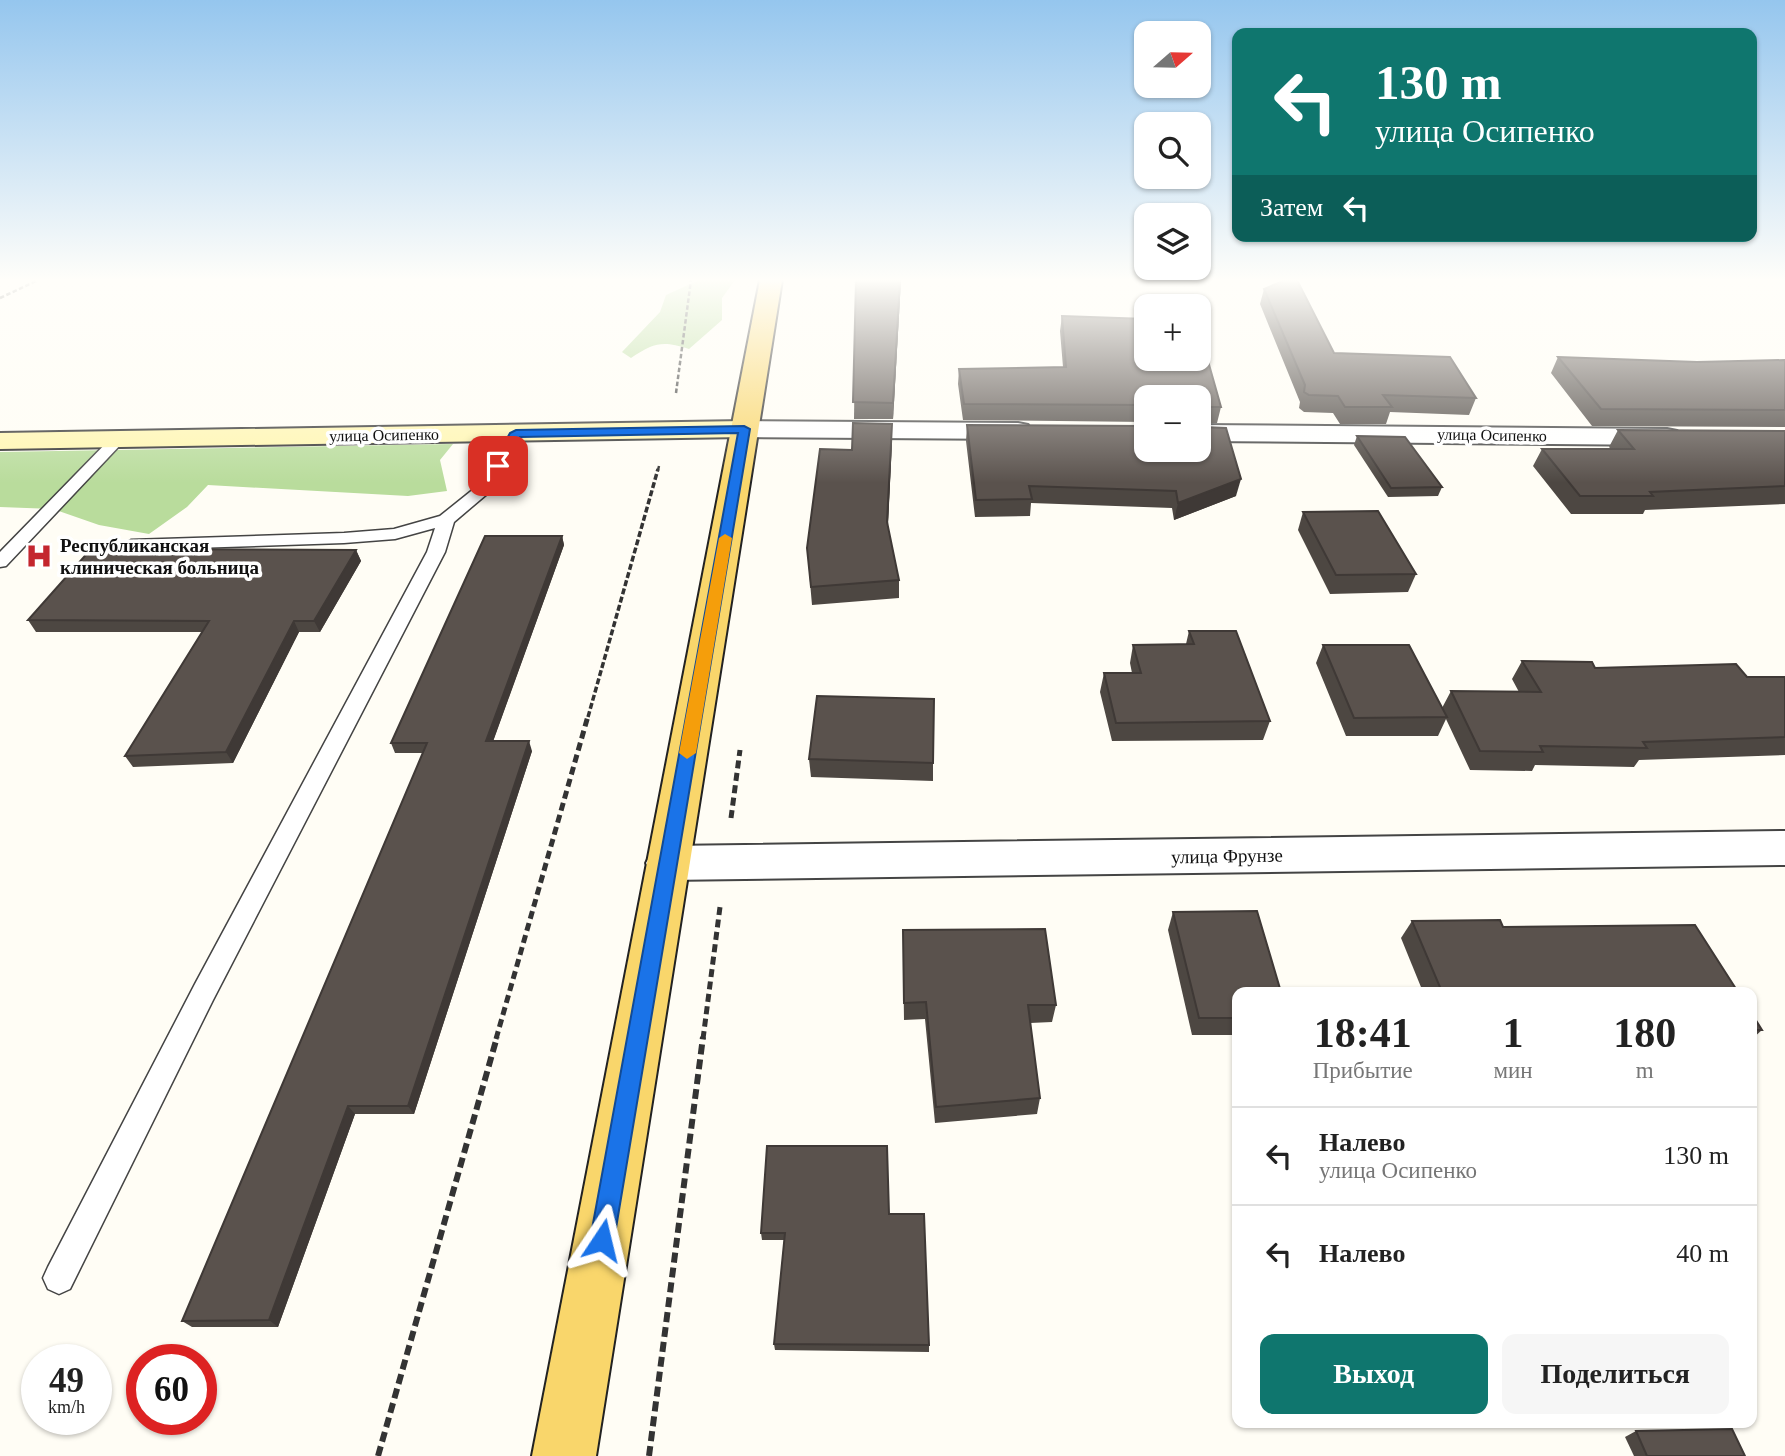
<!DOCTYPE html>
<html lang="ru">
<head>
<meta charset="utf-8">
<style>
	body { margin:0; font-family:"Times New Roman",serif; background:#f6f6f6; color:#222; height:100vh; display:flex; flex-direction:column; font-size:26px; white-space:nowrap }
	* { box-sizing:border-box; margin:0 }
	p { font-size:23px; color:#767676 }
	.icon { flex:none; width:38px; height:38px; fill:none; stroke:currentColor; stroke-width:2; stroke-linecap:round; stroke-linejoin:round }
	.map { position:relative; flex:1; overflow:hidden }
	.panel { position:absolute; left:1232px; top:987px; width:525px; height:441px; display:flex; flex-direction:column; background:#fff; border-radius:14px; box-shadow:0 2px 5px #0004 }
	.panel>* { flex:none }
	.hud { position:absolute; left:1232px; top:28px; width:525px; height:214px; border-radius:14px; box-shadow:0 2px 5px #0004; background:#0f766e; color:#fff; overflow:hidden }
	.needle { width:46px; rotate:70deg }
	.tools { position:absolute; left:1134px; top:21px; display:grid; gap:14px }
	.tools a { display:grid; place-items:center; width:77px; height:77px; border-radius:14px; background:#fff; box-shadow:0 2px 5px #0004; font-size:35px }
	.speed { position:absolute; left:21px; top:1344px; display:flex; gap:14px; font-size:35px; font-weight:700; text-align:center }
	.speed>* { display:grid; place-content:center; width:91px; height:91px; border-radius:50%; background:#fff; box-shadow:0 2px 5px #0004; line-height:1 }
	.speed small { font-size:18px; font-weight:400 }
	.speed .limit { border:10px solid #d22; background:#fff; color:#111 }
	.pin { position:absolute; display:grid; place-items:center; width:60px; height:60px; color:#fff; margin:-30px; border-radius:14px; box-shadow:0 4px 10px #0006 }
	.me { position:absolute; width:77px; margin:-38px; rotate:10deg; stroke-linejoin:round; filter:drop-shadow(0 0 5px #0008) }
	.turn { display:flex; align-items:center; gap:24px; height:147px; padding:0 28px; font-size:32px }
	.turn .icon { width:91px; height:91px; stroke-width:2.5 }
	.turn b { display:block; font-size:49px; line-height:60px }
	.then { display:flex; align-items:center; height:66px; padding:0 28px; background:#0003; gap:14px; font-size:26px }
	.eta { display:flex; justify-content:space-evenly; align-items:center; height:119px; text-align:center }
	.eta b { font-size:42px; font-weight:800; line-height:49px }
	.cta { display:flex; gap:14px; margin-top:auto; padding:14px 28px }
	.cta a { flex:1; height:80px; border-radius:14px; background:#0f766e; color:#fff; font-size:28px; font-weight:800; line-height:80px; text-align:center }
	.cta a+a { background:#f6f6f6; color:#222 }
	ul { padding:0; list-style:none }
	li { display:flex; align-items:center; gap:21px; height:98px; padding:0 28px; border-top:2px solid #e0e0e0 }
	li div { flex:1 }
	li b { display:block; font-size:26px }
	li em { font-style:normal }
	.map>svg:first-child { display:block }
	.forest { fill:#b9dc9c }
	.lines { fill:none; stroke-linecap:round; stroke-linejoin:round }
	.lane-casing { stroke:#444; stroke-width:3 }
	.street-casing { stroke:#444; stroke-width:4 }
	.secondary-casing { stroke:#333; stroke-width:4 }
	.primary-casing { stroke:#222; stroke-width:4 }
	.path-far3 { stroke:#333; stroke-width:2.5; stroke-dasharray:4.5 2.5; stroke-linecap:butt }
	.path-far2 { stroke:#333; stroke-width:3.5; stroke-dasharray:6 2.5; stroke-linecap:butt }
	.path-far1 { stroke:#333; stroke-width:5; stroke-dasharray:8 4.5; stroke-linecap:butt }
	.path { stroke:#333; stroke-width:6; stroke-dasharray:10 5; stroke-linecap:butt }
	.lane { fill:#fff; fill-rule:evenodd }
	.street { fill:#fff; fill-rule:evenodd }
	.secondary { fill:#fff6b0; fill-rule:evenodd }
	.primary { fill:#f9d66b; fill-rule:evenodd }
	.wall { fill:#4d4742 }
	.shaded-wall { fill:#3f3936 }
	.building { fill:#5a524d; stroke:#3f3936; stroke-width:2 }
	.route { fill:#1a73e8; stroke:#114b97; stroke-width:2 }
	.slow { fill:#f59e0b }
	.labels { text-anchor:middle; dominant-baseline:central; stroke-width:7; stroke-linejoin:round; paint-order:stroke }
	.far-street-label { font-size:16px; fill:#111; stroke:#fff }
	.poi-label { font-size:19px; font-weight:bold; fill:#111; stroke:#fff; text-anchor:start }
	.street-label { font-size:19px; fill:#111; stroke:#fff }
</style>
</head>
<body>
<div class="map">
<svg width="1785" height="1456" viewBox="0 0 1785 1456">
	<rect width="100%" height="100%" fill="#fffdf5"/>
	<g class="forest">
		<path d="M699 280H735L722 298V320L689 349C663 341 655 342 631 358L622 352 660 312 666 295Z"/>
		<polygon points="453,444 440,460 447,491 408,496 208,485 187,507 149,534 99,525 53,509 0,507 0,452"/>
	</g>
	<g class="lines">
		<defs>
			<g id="lane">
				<polygon points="516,428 524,433 487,494 454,522 445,552 213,1000 70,1289 59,1294 48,1289 43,1278 48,1267 195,984 427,552 435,528 395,539 344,543 131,550 122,545 131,540 344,533 394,529 440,516 475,488 508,433"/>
				<polygon points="119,433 127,438 124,441 6,566 0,567 0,552 114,435"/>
			</g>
			<g id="street">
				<polygon points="744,421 1018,423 1028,425 1032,431 1028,437 1018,439 744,437 734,435 730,429 734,423"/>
				<polygon points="1199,425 1667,429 1677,431 1681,437 1677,443 1667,445 1199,441"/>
				<polygon points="1785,831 1785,865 668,880 653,875 646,863 653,851 668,846"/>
			</g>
			<polygon id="secondary" points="744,421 754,423 758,429 754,435 744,437 0,449 0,433"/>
			<polygon id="primary" points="760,280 782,280 596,1456 532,1456"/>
		</defs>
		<use href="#lane" class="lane-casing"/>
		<use href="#street" class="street-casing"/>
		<use href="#secondary" class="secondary-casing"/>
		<use href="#primary" class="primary-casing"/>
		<g class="path-far3">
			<polyline points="0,298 38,280"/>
			<polyline points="676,393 691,280"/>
			<polyline points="658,470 659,466"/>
		</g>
		<polyline class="path-far2" points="588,717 658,469"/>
		<g class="path-far1">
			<polyline points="731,818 740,750"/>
			<polyline points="496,1039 588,716"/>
			<polyline points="703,1039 720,907"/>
		</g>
		<g class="path">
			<polyline points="378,1456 497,1037"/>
			<polyline points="649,1456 703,1037"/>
		</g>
		<use href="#lane" class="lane"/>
		<use href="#street" class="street"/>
		<use href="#secondary" class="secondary"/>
		<use href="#primary" class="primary"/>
	</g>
	<g class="wall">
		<polygon points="856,280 901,280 893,419 854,419"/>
		<polygon points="1264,289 1334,353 1476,398 1469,415 1390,412 1386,424 1340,424 1333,413 1304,412 1299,408 1300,402 1260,304"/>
		<polygon points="1062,316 1171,361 1221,407 1217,423 1200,423 1200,425 1236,496 1174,520 1172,508 1031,503 1030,516 975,517 966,441 967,425 1199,450 1146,397 1146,422 963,420 958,384 959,369 1063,367 1060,331"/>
		<polygon points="1558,357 1697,362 1785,360 1785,427 1592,426 1551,373"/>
		<polygon points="1618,430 1785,431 1785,504 1645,510 1643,514 1571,514 1533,466 1542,449 1611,449 1609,447"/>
		<polygon points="1357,436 1442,487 1438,496 1388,497 1354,445"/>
		<polygon points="892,441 888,526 899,580 899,598 812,605 807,548 852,450"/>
		<polygon points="1303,512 1416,574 1408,592 1330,594 1298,530"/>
		<polygon points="562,536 564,545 493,741 532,751 414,1114 355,1114 278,1327 192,1327 182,1321 423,753 395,753 391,743"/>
		<polygon points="356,550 361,561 320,632 299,632 233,763 133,767 125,756 202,632 36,632 28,620"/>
		<polygon points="1189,631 1270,721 1263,740 1112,741 1100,692 1104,673 1132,673 1130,663 1133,645 1186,644"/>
		<polygon points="1323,645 1442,708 1451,691 1519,692 1512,679 1522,661 1595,668 1747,677 1785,677 1785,755 1639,760 1634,767 1535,765 1532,771 1470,770 1446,719 1438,736 1346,736 1316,663"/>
		<polygon points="809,759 933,763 933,781 811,777"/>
		<polygon points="1173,912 1237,992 1237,1035 1192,1035 1168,930"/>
		<polygon points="1412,921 1503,927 1738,992 1423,992 1401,938"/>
		<polygon points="903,948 1056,1005 1052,1022 1030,1023 1040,1098 1037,1114 935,1123 925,1019 904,1020"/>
		<polygon points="1752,1014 1762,1030 1752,1039"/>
		<polygon points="889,1214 929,1345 929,1352 775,1350 774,1344 784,1240 762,1240 761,1233"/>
		<polygon points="1636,1431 1745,1456 1634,1456 1625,1437"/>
	</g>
	<g class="shaded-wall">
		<polygon points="900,280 901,280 893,419 893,403"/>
		<polygon points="892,424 892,441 887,540 887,522"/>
		<polygon points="1241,479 1236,496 1174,520 1178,503"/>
		<polygon points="562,536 564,545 490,750 486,741"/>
		<polygon points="356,550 361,561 320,632 314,621"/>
		<polygon points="294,621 299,632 233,763 226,752"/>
		<polygon points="529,741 532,751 414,1114 408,1106"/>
		<polygon points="348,1106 355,1114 278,1327 269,1320"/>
	</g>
	<g class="building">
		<polygon points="856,280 900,280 893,403 853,402"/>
		<polygon points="1285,280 1297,280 1334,353 1450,357 1476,398 1383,395 1392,407 1345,407 1338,396 1309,395 1304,392 1305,385 1264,289"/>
		<polygon points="1062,316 1146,319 1146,359 1171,359 1171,361 1208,361 1221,407 1201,407 1200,425 1203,427 1226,428 1241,479 1178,503 1176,491 1029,486 1032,499 976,500 967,425 1146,426 1146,450 1199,450 1199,397 1146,397 1146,405 964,404 959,369 1066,367"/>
		<polygon points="1558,357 1697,362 1785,360 1785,410 1601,409"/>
		<polygon points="853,423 892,424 887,522 899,580 811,587 807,548 820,449 852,450"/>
		<polygon points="1618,430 1785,431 1785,486 1650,492 1653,496 1580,496 1542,449 1634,449"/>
		<polygon points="1357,436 1405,437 1442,487 1391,488"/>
		<polygon points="1378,511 1416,574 1336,575 1303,512"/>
		<polygon points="485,536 562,536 486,741 529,741 408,1106 348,1106 269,1320 182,1321 427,743 391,743"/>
		<polygon points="91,549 356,550 314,621 294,621 226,752 125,756 209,621 28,620"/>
		<polygon points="1189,631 1236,631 1270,721 1116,723 1104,673 1141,673 1133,645 1194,644"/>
		<polygon points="1323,645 1409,645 1447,717 1354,718"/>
		<polygon points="1522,661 1592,662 1595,668 1736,664 1747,677 1785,677 1785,737 1643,742 1647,748 1540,746 1543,752 1480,751 1451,691 1541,692"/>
		<polygon points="817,696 934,699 933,763 809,759"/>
		<polygon points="1257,911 1281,992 1237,992 1237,1018 1199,1018 1173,912"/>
		<polygon points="1500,920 1503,927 1695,925 1738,992 1442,992 1412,921"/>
		<polygon points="1045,929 1056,1005 1028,1005 1040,1098 936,1107 926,1002 904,1003 903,930"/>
		<polygon points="1752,1014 1762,1030 1752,1030"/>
		<polygon points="767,1146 887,1146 889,1214 924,1214 929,1345 774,1344 785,1233 761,1233"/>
		<polygon points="1732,1429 1745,1456 1647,1456 1636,1431"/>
	</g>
	<linearGradient id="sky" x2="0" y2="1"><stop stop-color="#95c6ee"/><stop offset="0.58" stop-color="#fffefa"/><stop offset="1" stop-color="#fffefa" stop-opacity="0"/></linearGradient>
	<rect width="1785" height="483" fill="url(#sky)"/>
	<polygon class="route" points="744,426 750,429 614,1240 610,1249 602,1252 594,1249 590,1240 738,433 520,437 502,469 492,466 510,433 516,430"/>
	<polygon class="slow" points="725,534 732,538 696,753 687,759 679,753 719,538"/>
	<defs>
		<symbol id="hospital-bare" viewBox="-9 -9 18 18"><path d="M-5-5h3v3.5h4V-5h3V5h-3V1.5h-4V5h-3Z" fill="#c4262e" stroke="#fff" stroke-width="2.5" paint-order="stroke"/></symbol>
	</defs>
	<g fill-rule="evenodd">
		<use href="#hospital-bare" x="20" y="537" width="38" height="38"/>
	</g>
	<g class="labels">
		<g class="far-street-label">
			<text transform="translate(384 435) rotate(-1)">улица Осипенко</text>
			<text transform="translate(1492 435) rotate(1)">улица Осипенко</text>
		</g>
		<g class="poi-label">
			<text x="60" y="545">Республиканская<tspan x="60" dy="22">клиническая больница</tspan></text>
		</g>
		<g class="street-label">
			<text transform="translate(1227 856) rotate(-1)">улица Фрунзе</text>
		</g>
	</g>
</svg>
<div class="tools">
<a><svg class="needle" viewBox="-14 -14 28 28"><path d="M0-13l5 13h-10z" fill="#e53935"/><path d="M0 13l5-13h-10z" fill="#767676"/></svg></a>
<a><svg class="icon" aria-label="search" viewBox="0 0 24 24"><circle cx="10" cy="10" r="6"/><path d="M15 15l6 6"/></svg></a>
<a><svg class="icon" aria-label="layers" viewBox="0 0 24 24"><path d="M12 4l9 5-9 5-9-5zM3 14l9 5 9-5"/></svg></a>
<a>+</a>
<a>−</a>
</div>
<div class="speed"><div>49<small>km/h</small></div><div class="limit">60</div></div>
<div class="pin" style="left:498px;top:466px;background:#d93025"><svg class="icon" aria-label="arrive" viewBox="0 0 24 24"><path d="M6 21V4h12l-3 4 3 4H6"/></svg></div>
<svg class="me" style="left:602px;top:1240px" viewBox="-20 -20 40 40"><path d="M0-17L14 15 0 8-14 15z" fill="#1a73e8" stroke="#fff" stroke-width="4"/></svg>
<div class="hud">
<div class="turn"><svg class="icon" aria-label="left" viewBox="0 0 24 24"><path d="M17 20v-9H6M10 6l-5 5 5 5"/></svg><div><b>130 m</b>улица Осипенко</div></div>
<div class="then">Затем<svg class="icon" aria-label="left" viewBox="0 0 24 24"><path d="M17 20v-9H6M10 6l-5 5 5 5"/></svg></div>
</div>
<section class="panel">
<div class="eta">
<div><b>18:41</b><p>Прибытие</p></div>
<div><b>1</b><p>мин</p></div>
<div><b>180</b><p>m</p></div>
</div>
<ul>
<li><svg class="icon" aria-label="left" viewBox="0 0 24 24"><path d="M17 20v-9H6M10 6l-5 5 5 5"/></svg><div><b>Налево</b><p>улица Осипенко</p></div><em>130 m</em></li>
<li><svg class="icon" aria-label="left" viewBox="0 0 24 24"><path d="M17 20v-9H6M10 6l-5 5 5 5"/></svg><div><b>Налево</b></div><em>40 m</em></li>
</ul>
<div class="cta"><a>Выход</a><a>Поделиться</a></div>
</section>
</div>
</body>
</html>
